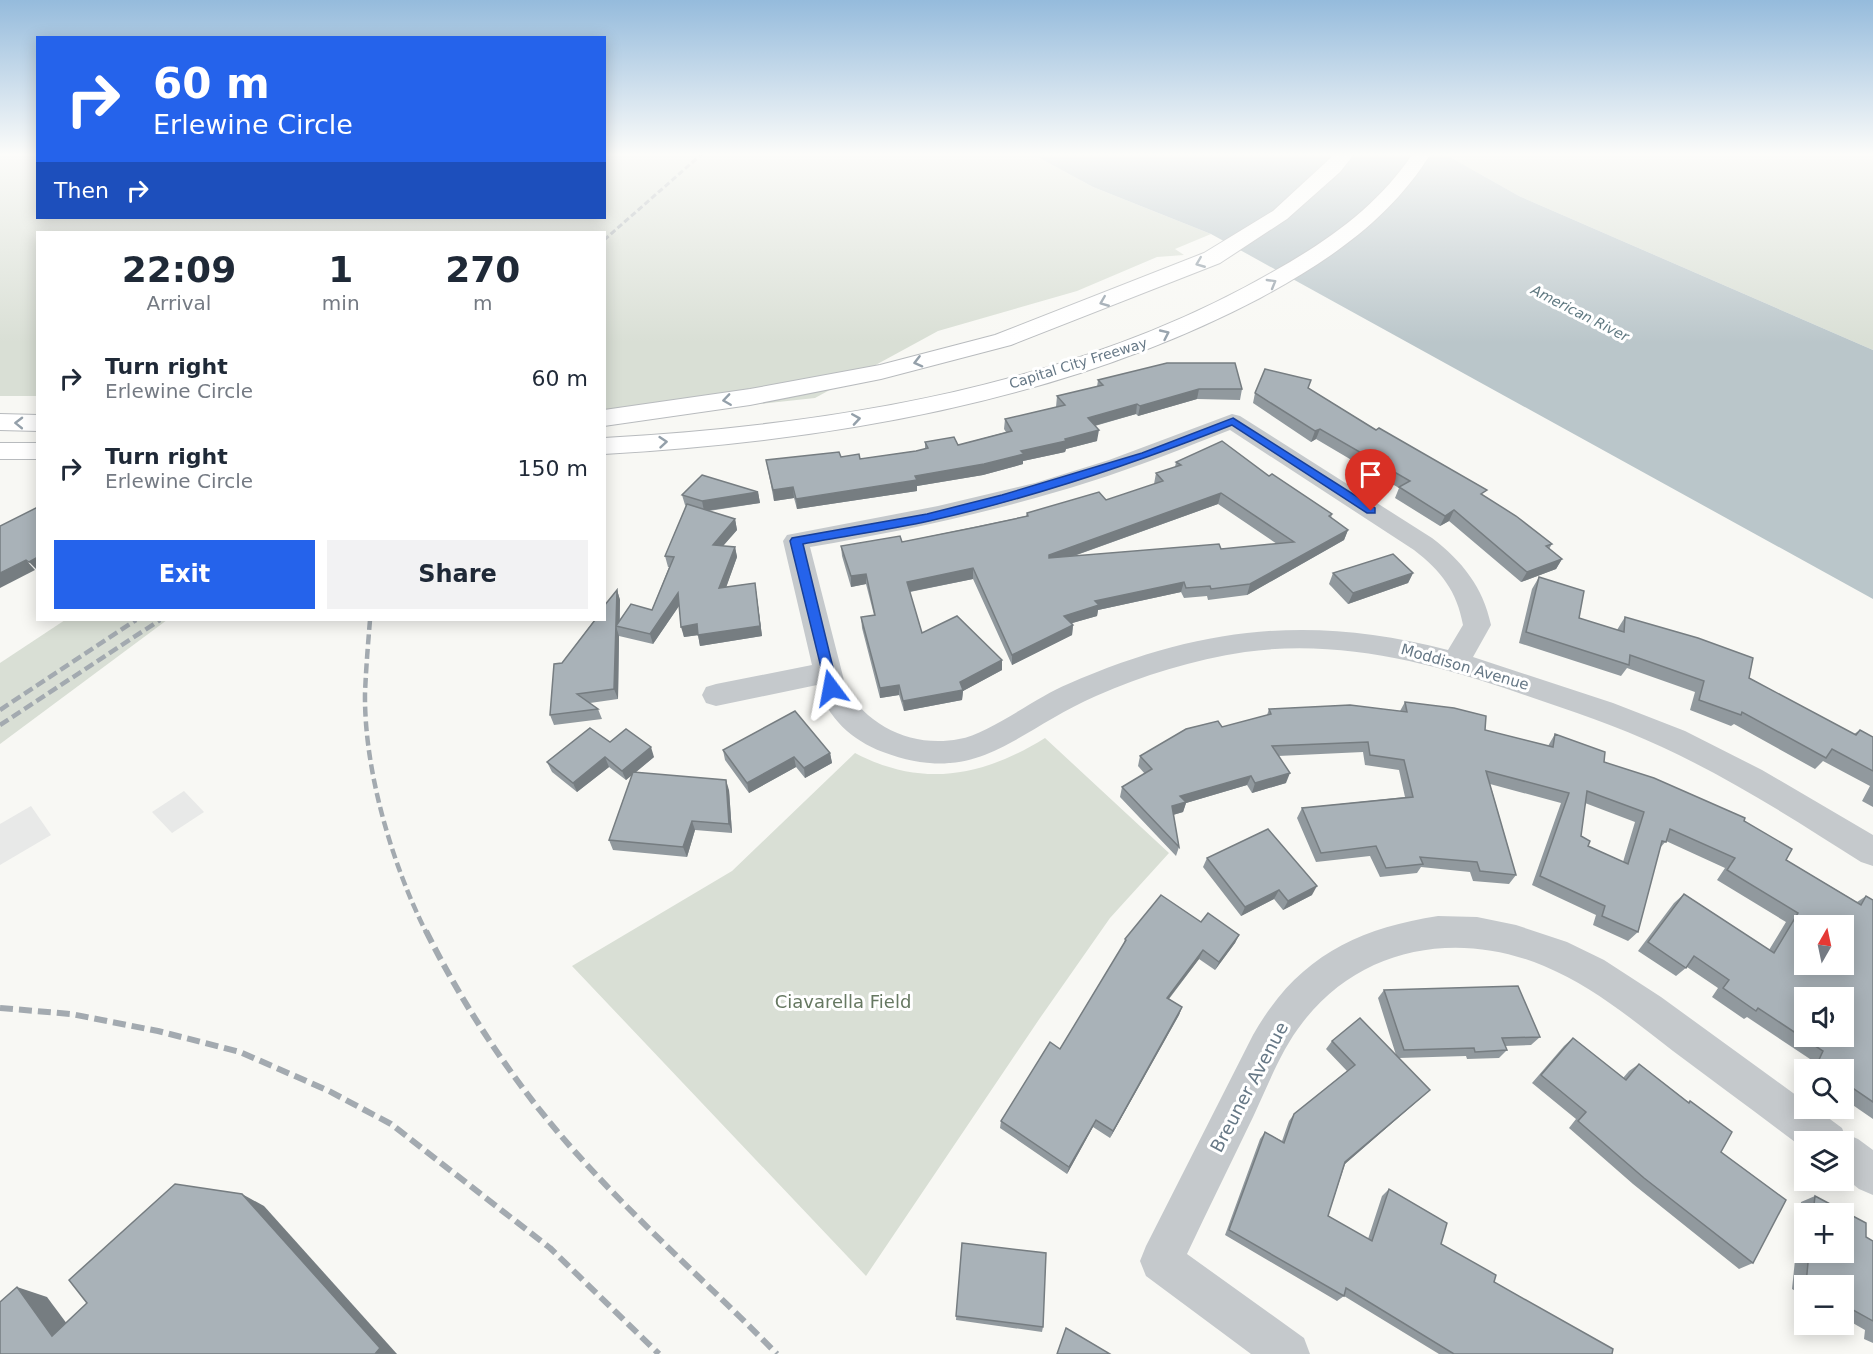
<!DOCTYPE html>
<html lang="en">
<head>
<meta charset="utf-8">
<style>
	body { margin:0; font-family:"DejaVu Sans",sans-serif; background:#f2f2f3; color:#1f2937; height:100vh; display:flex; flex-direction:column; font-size:22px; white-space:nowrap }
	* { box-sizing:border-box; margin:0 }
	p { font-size:20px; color:#747a83 }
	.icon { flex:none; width:33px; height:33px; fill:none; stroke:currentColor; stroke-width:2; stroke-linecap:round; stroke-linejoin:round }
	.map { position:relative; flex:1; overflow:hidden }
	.sheet { position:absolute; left:36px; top:231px; width:570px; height:390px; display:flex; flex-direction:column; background:#fff; border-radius:0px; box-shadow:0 3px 15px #0003 }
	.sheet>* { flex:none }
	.top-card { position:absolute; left:36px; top:36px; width:570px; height:183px; border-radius:0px; box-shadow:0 3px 15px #0003; background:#2563eb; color:#fff; overflow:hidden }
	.needle { width:39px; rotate:9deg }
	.fabs { position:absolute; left:1794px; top:915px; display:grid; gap:12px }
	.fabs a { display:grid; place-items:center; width:60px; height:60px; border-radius:0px; background:#fff; box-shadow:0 3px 15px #0003; font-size:30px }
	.pin { position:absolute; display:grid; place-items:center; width:51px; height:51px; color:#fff; margin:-62px -26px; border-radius:50% 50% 50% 0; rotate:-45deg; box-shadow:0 0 6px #0007 }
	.pin .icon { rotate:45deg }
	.me { position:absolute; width:66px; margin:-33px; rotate:347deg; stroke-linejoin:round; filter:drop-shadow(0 0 4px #0008) }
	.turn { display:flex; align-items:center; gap:21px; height:126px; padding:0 18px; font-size:27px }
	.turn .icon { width:78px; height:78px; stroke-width:2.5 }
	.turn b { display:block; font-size:42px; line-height:51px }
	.then { display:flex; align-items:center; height:57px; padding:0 18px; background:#0003; gap:12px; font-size:22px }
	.eta { display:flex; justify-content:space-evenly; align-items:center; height:102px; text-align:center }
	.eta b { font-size:36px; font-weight:600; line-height:42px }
	.cta { display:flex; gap:12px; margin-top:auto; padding:12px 18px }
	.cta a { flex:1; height:69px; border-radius:0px; background:#2563eb; color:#fff; font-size:24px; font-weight:600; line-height:69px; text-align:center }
	.cta a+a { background:#f2f2f3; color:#1f2937 }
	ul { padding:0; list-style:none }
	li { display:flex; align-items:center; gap:18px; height:90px; padding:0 18px }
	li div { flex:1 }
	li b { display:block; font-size:22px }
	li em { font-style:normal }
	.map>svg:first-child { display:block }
	.built { fill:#e8e9e8 }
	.green { fill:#d9dfd5 }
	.water { fill:#bac6ca }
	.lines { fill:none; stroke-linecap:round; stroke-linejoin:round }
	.motorway-casing { stroke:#b8bbbe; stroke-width:2 }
	.minor { fill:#c5c9cc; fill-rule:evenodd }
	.motorway { fill:#fff; fill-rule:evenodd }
	.rail-far2 { stroke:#a3aab0; stroke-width:3; stroke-dasharray:6 3; stroke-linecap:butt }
	.rail-far1 { stroke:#a3aab0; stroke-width:4.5; stroke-dasharray:10 4.5; stroke-linecap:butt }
	.rail { stroke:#a3aab0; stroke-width:6; stroke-dasharray:13 6; stroke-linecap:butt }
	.wall { fill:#91999e; fill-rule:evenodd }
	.shaded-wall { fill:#767d81 }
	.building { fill:#a9b2b8; stroke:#767d81; stroke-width:1.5; fill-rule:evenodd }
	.oneway { stroke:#94a0aa }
	.route { fill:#2563eb; stroke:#184099; stroke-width:1.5 }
	.labels { text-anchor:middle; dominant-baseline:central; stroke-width:6; stroke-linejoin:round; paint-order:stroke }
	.far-water-label { font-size:14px; font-style:italic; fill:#617a82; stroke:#fff }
	.far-street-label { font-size:14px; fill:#667886; stroke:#fff }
	.street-label { font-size:15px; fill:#667886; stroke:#fff }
	.near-park-label { font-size:18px; fill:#667861; stroke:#fff }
	.near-street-label { font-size:18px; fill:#667886; stroke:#fff }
</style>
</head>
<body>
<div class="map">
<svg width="1873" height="1354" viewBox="0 0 1873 1354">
	<rect width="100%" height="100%" fill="#f8f8f4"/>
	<g class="built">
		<polygon points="184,791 204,812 172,833 152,812"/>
		<polygon points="31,806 51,835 0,865 0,824"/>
	</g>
	<g class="green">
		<polygon points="0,153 37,153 38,218 604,218 605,153 1030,153 1093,187 1211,234 1175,249 1184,255 1157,257 1077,291 938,331 815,398 605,421 604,232 38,232 37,396 0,396"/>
		<polygon points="1443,153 1873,153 1873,350 1519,196"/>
		<polygon points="65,620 167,620 0,744 0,663"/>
		<path d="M1045 738 1169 853 1110 918 1040 1018 866 1276 572 966 732 871 855 753C922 788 982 777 1045 738Z"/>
	</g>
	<polygon class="water" points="1030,153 1443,153 1519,196 1873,350 1873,599 1211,234 1093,187"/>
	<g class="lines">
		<defs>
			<g id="motorway">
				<polygon points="1336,153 1355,153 1340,172 1287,219 1220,263 1011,345 881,379 750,405 604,426 604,410 750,389 880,365 995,335 1204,253 1273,211"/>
				<path d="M1413 153H1431C1391 219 1327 262 1260 298 1060 403 827 441 604 454V438C832 425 1077 386 1276 270 1329 240 1379 205 1413 153Z"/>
				<polygon points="0,414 38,415 38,431 0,430"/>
				<rect x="0" y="443" width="38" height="16"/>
			</g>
		</defs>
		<use href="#motorway" class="motorway-casing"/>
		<g class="minor">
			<path d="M1232 414 1240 416 1432 538C1462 561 1483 587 1491 625L1473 657 1613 703 1685 731 1762 770 1873 835V866L1861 862C1797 821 1731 779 1662 747 1615 725 1565 709 1516 692 1429 662 1338 639 1245 652 1193 660 1143 675 1096 696 1015 731 978 788 883 752 851 740 828 718 817 685L716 706 706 703 702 695 706 687 716 684 812 665 783 541 787 535 938 506 1035 483 1109 460ZM1230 430 1414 550C1441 571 1457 591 1463 625L1448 650C1310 614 1199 627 1068 684 1036 697 989 734 959 739 914 748 868 727 846 688L810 547C904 531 998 511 1089 482 1137 467 1184 448 1230 430Z"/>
			<path d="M1438 916 1477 917 1516 925 1567 942 1604 960 1661 997 1804 1101V1108H1815L1842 1128 1844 1133 1858 1139 1873 1150V1195L1859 1189 1844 1177V1142H1804V1149C1761 1116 1717 1084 1673 1051 1633 1020 1592 986 1544 966 1459 930 1361 946 1303 1022 1281 1050 1269 1083 1254 1115 1232 1161 1209 1207 1187 1254L1304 1338 1310 1354H1251L1146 1276 1140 1261 1146 1246 1253 1035C1296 959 1354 929 1438 916Z"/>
		</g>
		<use href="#motorway" class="motorway"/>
		<polyline class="rail-far2" points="604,240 703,153"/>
		<g class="rail-far1">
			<path d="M370 620C368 644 366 669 365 693 364 770 392 864 426 932"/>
			<polyline points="0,710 136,620"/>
			<polyline points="0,725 160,620"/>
		</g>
		<g class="rail">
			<path d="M426 931C457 993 493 1050 535 1104 607 1196 696 1271 777 1354"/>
			<polyline points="0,1008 71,1014 158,1031 240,1052 329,1091 391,1124 550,1248 659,1354"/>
		</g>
	</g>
	<g class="wall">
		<polygon points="1098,380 1242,389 1240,400 1197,399 1138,416 1136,414 1095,426 1097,441 1066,449 1065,452 1023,461 1023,464 983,475 917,486 917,491 797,509 794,498 774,501 766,460 841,457 860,459 916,451 925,449 925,442 958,445 1006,432 1004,429 1005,419 1056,407 1057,396 1097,387"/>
		<polygon points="1311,380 1308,388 1484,496 1552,544 1549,549 1562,559 1556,569 1521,582 1449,521 1440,526 1395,498 1399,488 1316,439 1311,442 1253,403 1255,393"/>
		<path d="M1176 462 1269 476 1332 514 1331 518 1348 530 1344 540 1247 595 1208 600 1207 596 1184 598 1181 592 1098 610 1097 616 1072 623 1073 625 1072 635 1012 665 973 579 910 592 922 633 1002 660V670L963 691 962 700 904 711 899 695 880 698 862 628 861 617 874 615 866 584 851 587 842 556 841 546 902 542 1026 516 1027 513 1106 500 1154 484 1156 473 1175 467ZM1218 504 1277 544 1221 549 1074 556Z"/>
		<polygon points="758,492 760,503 709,511 735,519 737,530 723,546 735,547 737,557 726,587 755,583 762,636 700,646 698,635 684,637 679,606 653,644 619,636 618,699 590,703 598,709 602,719 554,725 550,715 562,663 617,590 620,600 620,620 652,610 669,567 668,567 665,556 686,506 685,505 682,495"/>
		<polygon points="1333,573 1413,573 1408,583 1348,604 1329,584"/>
		<polygon points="1539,577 1579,618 1617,630 1625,617 1749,678 1854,734 1860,730 1873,737 1873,807 1862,801 1870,786 1823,761 1815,769 1734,724 1731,726 1690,710 1695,692 1627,668 1621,676 1519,643 1532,589"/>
		<path d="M1405 702 1485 730 1548 746 1555 734 1604 762 1744 821 1786 860 1857 902 1866 896 1873 900V1119L1844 1099V1070H1805L1810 1059 1747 1017 1744 1019 1712 997 1718 988 1687 967 1676 976 1638 951 1674 903 1684 894 1769 950 1786 922 1717 880 1725 868 1666 841 1660 848 1638 932 1628 941 1593 925 1596 915 1532 885 1561 803 1490 784 1516 875 1509 884 1473 881 1470 872 1421 867 1417 873 1380 877 1370 856 1316 862 1297 818 1302 808 1405 797 1399 770 1365 765 1363 752 1278 756 1286 783 1252 793 1247 785 1186 803 1183 812 1173 815 1179 847 1176 856 1120 797 1122 787 1145 774 1138 766 1140 756 1222 727 1267 715 1269 709 1400 711ZM1585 803 1635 822 1623 862 1588 846 1581 836Z"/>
		<polygon points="610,742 654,757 635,773 729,790 732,833 695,830 687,857 613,850 609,840 632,775 626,780 609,767 577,792 552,772 547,762"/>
		<polygon points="723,750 830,753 832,763 805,778 796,767 749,793 725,760"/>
		<polygon points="1207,858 1312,895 1283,910 1274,899 1241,916 1203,867"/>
		<polygon points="1201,922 1239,935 1235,943 1215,970 1199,959 1169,999 1182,1007 1179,1015 1110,1138 1093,1127 1067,1174 1000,1128 1001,1121 1060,1049 1123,947 1125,939"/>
		<polygon points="1384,990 1540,1037 1531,1045 1505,1046 1507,1050 1499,1058 1467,1059 1466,1056 1399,1058 1422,1097 1345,1164 1328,1216 1368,1239 1382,1196 1389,1189 1441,1244 1494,1282 1612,1354 1439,1354 1344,1296 1337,1301 1225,1235 1260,1139 1265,1132 1282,1141 1289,1121 1294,1114 1347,1071 1326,1049 1332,1041 1396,1055 1378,998"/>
		<polygon points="1573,1038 1623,1078 1629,1071 1639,1064 1688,1102 1690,1101 1721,1152 1753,1263 1739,1269 1633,1184 1569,1128 1576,1119 1532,1083 1564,1046"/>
		<path d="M1815 1196 1866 1223V1237L1873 1241V1343L1864 1339 1865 1330 1844 1318V1286H1804V1296L1792 1289 1801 1202ZM1804 1214H1844V1252H1804Z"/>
		<polygon points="962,1243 1043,1327 1042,1332 956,1320"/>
	</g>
	<g class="shaded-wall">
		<polygon points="1199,389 1197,399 1138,416 1140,406"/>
		<polygon points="1137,404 1136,414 1086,428 1088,418"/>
		<polygon points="1320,429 1316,439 1311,442 1315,431"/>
		<polygon points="1099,430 1097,441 1066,449 1065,452 1023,461 1023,464 983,475 917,486 917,491 797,509 796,499 915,476 1021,451"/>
		<polygon points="793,487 794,498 774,501 773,490"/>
		<polygon points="758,492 760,503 704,511 702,501"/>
		<polygon points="1221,493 1218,504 1048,565 1049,555"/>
		<polygon points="1454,510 1449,521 1440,526 1445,516"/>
		<polygon points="735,519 737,530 715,555 713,545"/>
		<polygon points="1348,530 1344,540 1247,595 1250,584"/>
		<polygon points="735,547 737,557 722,599 719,588"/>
		<polygon points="38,557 38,571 29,562"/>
		<polygon points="1562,559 1556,569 1521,582 1527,572"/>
		<polygon points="26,560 35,570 0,588 0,573"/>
		<polygon points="973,568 973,579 908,592 907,582"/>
		<polygon points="1413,573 1408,583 1348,604 1353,593"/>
		<polygon points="866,574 866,584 851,587 851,576"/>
		<polygon points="1184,582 1181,592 1098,610 1097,616 1062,626 1064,616 1095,601"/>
		<polygon points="755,583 762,636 700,646 698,635"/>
		<polygon points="617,590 620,600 619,627 616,626 619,636 618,699 614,689"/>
		<polygon points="678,593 681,603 653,644 650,634"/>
		<polygon points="697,624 699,635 684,637 681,627"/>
		<polygon points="1073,625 1072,635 1012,665 1012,655"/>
		<polygon points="1002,660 1002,670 963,691 962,700 904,711 903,701 960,682"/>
		<polygon points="899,685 899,695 880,698 880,688"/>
		<polygon points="651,747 654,757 626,780 622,771"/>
		<polygon points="830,753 832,763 805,778 804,768"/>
		<polygon points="605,757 609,767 577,792 573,783"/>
		<polygon points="794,757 796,767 749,793 747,783"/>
		<polygon points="1290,773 1286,783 1252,793 1255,783"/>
		<polygon points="1251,776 1247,785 1186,803 1183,812 1169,816 1172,806 1180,796"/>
		<polygon points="726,780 729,790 732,833 729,824"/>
		<polygon points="692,821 695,830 687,857 683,847"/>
		<polygon points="1317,886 1312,895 1283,910 1288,901"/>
		<polygon points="1279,890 1274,899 1241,916 1245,907"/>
		<polygon points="1239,935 1235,943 1215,970 1219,962"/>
		<polygon points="1203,950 1199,959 1163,1006 1167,998"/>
		<polygon points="1182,1007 1179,1015 1110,1138 1113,1131"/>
		<polygon points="1430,1090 1422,1097 1339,1169 1345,1162"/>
		<polygon points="1096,1120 1093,1127 1067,1174 1069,1167"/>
		<polygon points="242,1194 264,1206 397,1354 375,1354"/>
		<polygon points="17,1287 47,1297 82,1344 52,1336"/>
	</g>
	<g class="building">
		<polygon points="1167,363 1235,363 1242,389 1199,389 1140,406 1137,404 1088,418 1099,430 1065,439 1066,441 1021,451 1024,454 984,464 915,476 917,480 796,499 793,487 773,490 766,460 839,452 841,457 859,454 860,459 916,451 928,448 925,442 954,437 958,445 1012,431 1005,419 1065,405 1057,396 1103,385 1098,380"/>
		<polygon points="1265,369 1311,380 1308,388 1376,430 1379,428 1487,490 1481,494 1516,516 1552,544 1546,546 1562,559 1527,572 1454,510 1445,516 1399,487 1410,481 1320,429 1315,431 1255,393"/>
		<path d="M1222 441 1269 476 1272 474 1332 514 1329 516 1348 530 1250 584 1211 589 1210 586 1186 588 1184 582 1095 601 1099 605 1064 616 1073 625 1012 655 973 568 907 582 922 633 957 616 1002 660 960 682 963 690 903 701 899 685 880 688 861 617 875 615 866 574 851 576 841 546 900 536 902 542 977 527 1028 516 1027 513 1099 492 1106 500 1163 481 1156 473 1181 465 1176 462ZM1221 493 1294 542 1221 549 1219 544 1049 558V555Z"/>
		<polygon points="702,475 758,492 702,501 682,495"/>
		<polygon points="687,504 735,519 713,545 735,547 719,588 755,583 760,626 698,635 697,624 681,627 678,593 650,634 616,626 631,604 652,610 674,557 665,556"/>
		<polygon points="38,507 38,557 29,562 26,560 0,573 0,526"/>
		<polygon points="1393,554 1413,573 1353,593 1333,573"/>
		<polygon points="1539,577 1584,591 1579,618 1624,632 1625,617 1698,638 1753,658 1749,678 1856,735 1860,730 1873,737 1873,771 1832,749 1826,758 1742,712 1741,715 1699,700 1704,681 1630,655 1629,665 1526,632"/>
		<polygon points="617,590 614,689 577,694 598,709 550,715 554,664 562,663 595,620 604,620 604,606"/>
		<path d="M1405 702 1454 708 1486 716 1485 730 1553 747 1555 734 1605 752 1604 762 1654 778 1745 818 1744 821 1792 849 1786 860 1861 905 1866 896 1873 900V1102L1844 1082V1070H1825L1817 1064 1823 1051 1758 1008 1756 1011 1723 988 1729 980 1694 956 1686 968 1648 942 1684 894 1774 953 1798 913 1727 870 1735 858 1670 829 1666 842 1662 841 1638 932 1602 916 1605 906 1540 876 1569 793 1486 771 1516 875 1480 871 1477 862 1420 857 1423 864 1386 868 1376 846 1321 853 1302 808 1413 797 1404 760 1370 755 1368 742 1272 746 1290 773 1255 783 1251 776 1180 796 1186 802 1172 806 1179 847 1122 787 1152 769 1140 756 1186 729 1218 721 1222 727 1271 714 1269 709 1350 705 1407 712ZM1587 791 1644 812 1628 864 1588 846 1590 841 1581 836ZM1804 926H1844V964H1804ZM1804 998H1844V1036H1804Z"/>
		<polygon points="795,711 830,753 804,768 794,757 747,783 723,750"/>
		<polygon points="590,728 610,742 626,729 651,747 622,771 605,757 573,783 547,762"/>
		<polygon points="633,772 726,780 729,824 692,821 683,847 609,840"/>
		<polygon points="1268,829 1317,886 1288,901 1279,890 1245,907 1207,858"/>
		<polygon points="1161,895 1201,922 1208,913 1239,935 1219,962 1203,950 1167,998 1182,1007 1113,1131 1096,1120 1069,1167 1001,1121 1050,1042 1060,1049 1126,940 1125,939"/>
		<polygon points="1518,986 1540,1037 1502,1038 1507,1050 1475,1052 1474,1048 1404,1050 1384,990"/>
		<polygon points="1360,1018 1430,1090 1345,1162 1328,1216 1372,1241 1389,1189 1447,1223 1441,1244 1496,1275 1494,1282 1613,1349 1612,1354 1454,1354 1346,1288 1344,1296 1229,1230 1265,1132 1284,1143 1294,1114 1355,1065 1332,1041"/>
		<polygon points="1573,1038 1626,1080 1639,1064 1689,1103 1690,1101 1732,1132 1721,1152 1786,1200 1753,1263 1644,1178 1578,1121 1586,1112 1541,1075"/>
		<polygon points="175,1184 242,1194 380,1348 375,1354 0,1354 0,1302 17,1287 52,1336 87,1303 69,1280"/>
		<polygon points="1815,1196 1866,1223 1866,1237 1873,1241 1873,1321 1844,1305 1844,1286 1809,1286 1806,1284 1809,1252 1844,1252 1844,1214 1813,1214"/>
		<polygon points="962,1243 1046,1253 1043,1327 956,1316"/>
		<polygon points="1066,1328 1110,1354 1057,1354"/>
	</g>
	<defs><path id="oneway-chevron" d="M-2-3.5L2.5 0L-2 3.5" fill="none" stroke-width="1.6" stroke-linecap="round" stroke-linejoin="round" transform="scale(1.5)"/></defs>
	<g class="oneway">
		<use href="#oneway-chevron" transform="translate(1200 263) rotate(158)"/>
		<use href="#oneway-chevron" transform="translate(1272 283) rotate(-30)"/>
		<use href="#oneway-chevron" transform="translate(1104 302) rotate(158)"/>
		<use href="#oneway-chevron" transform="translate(1165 334) rotate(-25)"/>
		<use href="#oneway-chevron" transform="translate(918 362) rotate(166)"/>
		<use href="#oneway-chevron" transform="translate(727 400) rotate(172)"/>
		<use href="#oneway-chevron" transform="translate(856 419) rotate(-9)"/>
		<use href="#oneway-chevron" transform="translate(19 423) rotate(-179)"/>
		<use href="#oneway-chevron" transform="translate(663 442) rotate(-5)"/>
	</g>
	<linearGradient id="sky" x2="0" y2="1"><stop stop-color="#95bbdc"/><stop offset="0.45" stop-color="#fcfcfa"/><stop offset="1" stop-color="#fcfcfa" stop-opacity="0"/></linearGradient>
	<rect width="1873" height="343" fill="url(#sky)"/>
	<path class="route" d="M1233 418 1375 508V513H1367L1232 425C1133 464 1032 498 929 521 887 530 845 536 803 544L838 688 831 693 827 692 790 541 792 538 927 514 1002 495 1142 453Z"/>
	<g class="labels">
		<g class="far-water-label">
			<text transform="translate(1580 313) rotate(27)">American River</text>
		</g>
		<g class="far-street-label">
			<text transform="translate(1078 363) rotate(-17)">Capital City Freeway</text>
		</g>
		<g class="street-label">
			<text transform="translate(1465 667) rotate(16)">Moddison Avenue</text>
		</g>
		<g class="near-park-label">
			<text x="843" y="1001">Ciavarella Field</text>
		</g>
		<g class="near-street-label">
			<text transform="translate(1249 1087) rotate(-62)">Breuner Avenue</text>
		</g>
	</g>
</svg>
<div class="fabs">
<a><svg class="needle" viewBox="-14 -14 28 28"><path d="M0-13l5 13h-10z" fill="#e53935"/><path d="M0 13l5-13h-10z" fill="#747a83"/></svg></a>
<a><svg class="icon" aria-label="sound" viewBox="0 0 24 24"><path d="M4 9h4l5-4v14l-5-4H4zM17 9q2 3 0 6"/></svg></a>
<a><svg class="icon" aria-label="search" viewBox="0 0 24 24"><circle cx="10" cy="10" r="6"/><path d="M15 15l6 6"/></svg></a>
<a><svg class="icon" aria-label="layers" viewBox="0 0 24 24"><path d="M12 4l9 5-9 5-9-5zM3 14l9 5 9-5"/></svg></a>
<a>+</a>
<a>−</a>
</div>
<div class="pin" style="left:1371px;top:511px;background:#d93025"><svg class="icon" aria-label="arrive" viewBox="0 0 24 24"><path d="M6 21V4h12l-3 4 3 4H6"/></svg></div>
<svg class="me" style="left:831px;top:688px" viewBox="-20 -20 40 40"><path d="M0-17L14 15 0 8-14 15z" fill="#2563eb" stroke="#fff" stroke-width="4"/></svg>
<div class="top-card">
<div class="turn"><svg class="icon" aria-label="right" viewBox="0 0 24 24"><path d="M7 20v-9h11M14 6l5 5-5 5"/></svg><div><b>60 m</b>Erlewine Circle</div></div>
<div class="then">Then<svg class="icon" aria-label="right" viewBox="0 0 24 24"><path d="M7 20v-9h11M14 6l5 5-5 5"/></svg></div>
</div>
<section class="sheet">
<div class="eta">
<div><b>22:09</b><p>Arrival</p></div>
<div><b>1</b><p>min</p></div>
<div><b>270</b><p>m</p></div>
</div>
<ul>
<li><svg class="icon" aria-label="right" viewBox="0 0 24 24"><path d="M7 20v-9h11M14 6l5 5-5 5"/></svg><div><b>Turn right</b><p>Erlewine Circle</p></div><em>60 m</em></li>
<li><svg class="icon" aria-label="right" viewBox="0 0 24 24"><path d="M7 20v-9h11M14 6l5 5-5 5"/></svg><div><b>Turn right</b><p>Erlewine Circle</p></div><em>150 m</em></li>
</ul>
<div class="cta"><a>Exit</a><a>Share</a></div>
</section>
</div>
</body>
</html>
